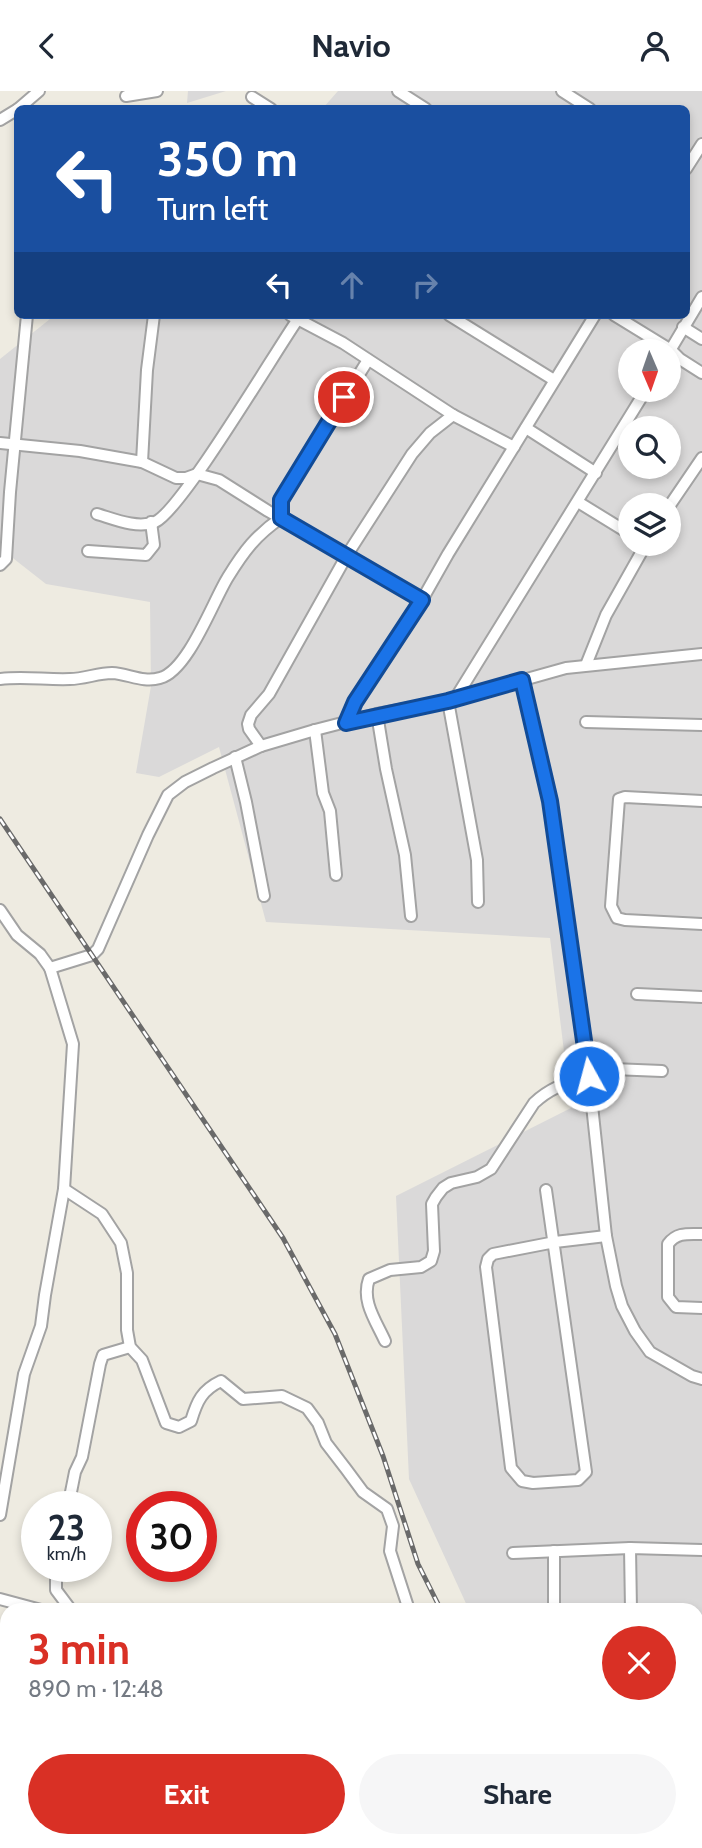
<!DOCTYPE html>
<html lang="en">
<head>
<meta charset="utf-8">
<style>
	body { margin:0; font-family:Cabin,sans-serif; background:#f6f6f7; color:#1f2937; height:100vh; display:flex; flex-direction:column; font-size:26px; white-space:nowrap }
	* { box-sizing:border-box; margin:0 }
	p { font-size:23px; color:#747a83 }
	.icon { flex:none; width:38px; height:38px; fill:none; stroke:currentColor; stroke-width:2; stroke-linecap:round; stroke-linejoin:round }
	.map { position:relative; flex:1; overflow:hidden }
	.details { position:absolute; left:0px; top:1512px; width:704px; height:245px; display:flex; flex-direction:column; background:#fff; border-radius:21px 21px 0 0; box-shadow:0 4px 10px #0003 }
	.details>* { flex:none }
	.guide { position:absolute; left:14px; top:14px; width:676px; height:214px; border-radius:10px; box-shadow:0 4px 10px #0003; background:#1a4fa0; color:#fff; overflow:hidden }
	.needle { width:46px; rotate:178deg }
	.fabs { position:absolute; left:618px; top:248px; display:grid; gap:14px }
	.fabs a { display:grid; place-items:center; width:63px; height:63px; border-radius:50%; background:#fff; box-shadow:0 4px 10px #0003; font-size:35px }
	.speed { position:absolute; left:21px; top:1400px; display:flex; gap:14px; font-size:35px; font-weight:700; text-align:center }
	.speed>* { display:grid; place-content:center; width:91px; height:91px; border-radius:50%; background:#fff; box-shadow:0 4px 10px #0003; line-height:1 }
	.speed small { font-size:18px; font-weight:400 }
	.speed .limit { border:10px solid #d22; background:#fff; color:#111 }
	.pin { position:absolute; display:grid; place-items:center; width:60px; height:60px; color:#fff; margin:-30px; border:4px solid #fff; border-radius:50%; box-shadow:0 2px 7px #0007 }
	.me { position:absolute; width:77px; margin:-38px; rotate:353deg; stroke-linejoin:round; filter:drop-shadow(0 0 5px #0008) }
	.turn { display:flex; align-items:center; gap:24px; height:147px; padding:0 28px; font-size:32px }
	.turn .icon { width:91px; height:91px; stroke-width:2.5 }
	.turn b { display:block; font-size:49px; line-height:60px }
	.lanes { display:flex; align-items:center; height:66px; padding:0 28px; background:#0003; justify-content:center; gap:35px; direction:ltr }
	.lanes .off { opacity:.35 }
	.round { display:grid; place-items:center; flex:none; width:74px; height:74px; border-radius:37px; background:#f6f6f7 }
	.summary { display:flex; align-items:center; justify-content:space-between; height:119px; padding:0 28px }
	h1 { font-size:42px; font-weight:700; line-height:52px; color:#d93025 }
	.primary-button { display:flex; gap:14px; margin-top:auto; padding:14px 28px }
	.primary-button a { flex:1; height:80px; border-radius:42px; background:#d93025; color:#fff; font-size:28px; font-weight:700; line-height:80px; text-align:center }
	.primary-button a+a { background:#f6f6f7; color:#1f2937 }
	header { display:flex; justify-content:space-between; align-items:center; height:91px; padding:0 28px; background:#fff; font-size:32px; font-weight:700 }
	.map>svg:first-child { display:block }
	.residential { fill:#dad9d9; fill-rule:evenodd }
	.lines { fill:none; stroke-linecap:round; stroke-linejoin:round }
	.minor-casing { stroke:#a3a3a3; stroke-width:14 }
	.minor { stroke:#fff; stroke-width:10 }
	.rail-casing { stroke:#6a6a6a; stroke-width:5 }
	.rail { stroke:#fff; stroke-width:2.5; stroke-dasharray:8; stroke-linecap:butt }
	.route-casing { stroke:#114b97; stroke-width:18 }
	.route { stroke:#1a73e8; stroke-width:12 }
</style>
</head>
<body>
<header><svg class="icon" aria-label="back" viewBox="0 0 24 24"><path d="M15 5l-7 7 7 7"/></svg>Navio<svg class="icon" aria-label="person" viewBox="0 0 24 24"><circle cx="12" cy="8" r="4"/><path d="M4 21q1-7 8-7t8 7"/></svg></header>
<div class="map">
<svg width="702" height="1757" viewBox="0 0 702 1757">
	<rect width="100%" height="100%" fill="#eeebe1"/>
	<g class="residential">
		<polygon points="188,0 226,0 187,12"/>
		<path d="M338 0H702V1727L696 1725V1519H469L409 1388 396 1105 571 1017 550 847 266 831 219 656 159 686 136 682 151 595 150 511 46 493 0 457V268L55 224H686V18L323 17ZM630 261H668V299H630ZM630 338H668V376H630ZM630 415H668V453H630Z"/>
	</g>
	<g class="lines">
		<defs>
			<g id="minor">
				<polyline points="398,0 426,18"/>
				<polyline points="562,0 590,18"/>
				<polyline points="126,5 157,0"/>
				<polyline points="252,6 271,18"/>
				<polyline points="18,18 39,0"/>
				<polyline points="0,29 18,18"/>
				<polyline points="686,78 702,53"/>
				<polyline points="290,224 343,252 453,324 514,356"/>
				<polyline points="449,224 554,289"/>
				<polyline points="614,224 671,259 680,268 702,282"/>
				<polyline points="683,236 702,248"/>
				<polyline points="668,263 702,206"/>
				<polyline points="526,337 596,382"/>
				<polyline points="0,352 80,360 142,371 176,387 186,387 197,383 219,389 268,420 422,509"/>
				<polyline points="142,371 147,279 154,224"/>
				<polyline points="578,411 630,443"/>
				<polyline points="668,417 702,367"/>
				<path d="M97 423C114 428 137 438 155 431 181 420 275 261 298 228"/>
				<polyline points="88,460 146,464 154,454 151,431"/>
				<polyline points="0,474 6,468 10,401 27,224"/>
				<polyline points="586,574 606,524 646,453"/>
				<path d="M0 588C23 585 47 589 70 588 84 588 98 582 112 582 129 583 143 592 160 587 188 580 213 510 228 486 244 460 256 444 281 427V409L368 269"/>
				<polyline points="522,589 542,671 562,787 588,977 606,1145 616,1195 622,1215 635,1240 650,1261 692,1285 702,1288"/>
				<polyline points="455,608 646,299"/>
				<polyline points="448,610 477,769 478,811"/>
				<polyline points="377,623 386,678 405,764 411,825"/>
				<polyline points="586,631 702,634"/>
				<polyline points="346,632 355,611 422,509 448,463 595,224"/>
				<polyline points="315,639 323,702 330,720 336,784"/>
				<polyline points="261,655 249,638 248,633 251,624 269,603 347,464 412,363 430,342 453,324"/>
				<polyline points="235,666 246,711 264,805"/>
				<polyline points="702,710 625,706 619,708 611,815 617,827 625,829 702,833"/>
				<polyline points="0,819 17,844 40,863 50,877 92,864 98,858 148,744 168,704 185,691 213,677 261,655 315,639 377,623 448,610 566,577 702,563"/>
				<polyline points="637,903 702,906"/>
				<polyline points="588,977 662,980"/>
				<path d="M64 1098 102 1123 121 1152 127 1182V1239L130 1256 142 1269 166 1332 179 1336 191 1330C197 1310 202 1299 221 1290L243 1308 282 1305 307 1317 318 1332 326 1352 346 1378 363 1401 387 1418 393 1435 390 1460 409 1519"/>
				<polyline points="546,1099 586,1381 578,1389 533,1392 522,1390 511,1377 486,1176 488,1168 493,1163 555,1151 606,1145"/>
				<path d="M702 1143C688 1143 677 1141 668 1153V1206L676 1216 702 1217"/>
				<path d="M385 1250C376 1230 361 1210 369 1188L390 1179 421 1176 431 1170 434 1160 432 1113 436 1106 443 1097 451 1092 477 1086 491 1078 534 1012C551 996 567 992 588 985"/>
				<polyline points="68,1416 75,1381 82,1366 100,1273 103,1264 130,1256"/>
				<polyline points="0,1424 24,1283 41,1235 45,1204 64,1098 73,953 50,877"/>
				<polyline points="630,1457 631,1519"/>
				<polyline points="554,1460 554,1519"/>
				<polyline points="513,1462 630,1457 702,1459"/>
				<polyline points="56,1475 56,1499 71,1519"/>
				<polyline points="0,1508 41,1519"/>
				<polyline points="0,1625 7,1622"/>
				<polyline points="696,1663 702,1666"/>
				<polyline points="0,1718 7,1720"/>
				<polyline points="108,1750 114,1757"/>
				<polyline points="248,1750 297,1757"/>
				<polyline points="385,1750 390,1757"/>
				<polyline points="608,1750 618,1757"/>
				<polyline points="7,1757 16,1750"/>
				<polyline points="72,1757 79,1751"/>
				<polyline points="446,1757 467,1755 480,1757"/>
				<polyline points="581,1757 597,1750"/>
			</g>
		</defs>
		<use href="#minor" class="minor-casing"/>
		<use href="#minor" class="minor"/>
		<defs>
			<g id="rail">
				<polyline points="0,728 283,1147 335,1243 383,1365 418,1473 441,1519"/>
				<polyline points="660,1750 673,1757"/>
			</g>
		</defs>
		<use href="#rail" class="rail-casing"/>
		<use href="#rail" class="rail"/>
	</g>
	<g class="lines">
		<defs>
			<polyline id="route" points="344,306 281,409 281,427 422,509 355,611 346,632 448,610 522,589 550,710 589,985"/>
		</defs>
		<use href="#route" class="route-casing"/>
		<use href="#route" class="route"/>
	</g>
</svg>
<div class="fabs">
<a><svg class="needle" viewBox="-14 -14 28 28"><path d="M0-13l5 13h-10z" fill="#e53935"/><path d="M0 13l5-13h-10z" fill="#747a83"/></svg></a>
<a><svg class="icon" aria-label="search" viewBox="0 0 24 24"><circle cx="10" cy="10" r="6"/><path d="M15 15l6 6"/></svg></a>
<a><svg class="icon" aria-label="layers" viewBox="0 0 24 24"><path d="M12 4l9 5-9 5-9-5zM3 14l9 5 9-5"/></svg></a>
</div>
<div class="speed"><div>23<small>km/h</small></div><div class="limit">30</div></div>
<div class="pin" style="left:344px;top:306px;background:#d93025"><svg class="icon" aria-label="arrive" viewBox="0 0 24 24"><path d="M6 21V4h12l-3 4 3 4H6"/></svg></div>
<svg class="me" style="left:589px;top:985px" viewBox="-20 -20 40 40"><circle r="17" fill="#1a73e8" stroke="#fff" stroke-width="3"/><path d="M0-11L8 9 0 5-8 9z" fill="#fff"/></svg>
<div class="guide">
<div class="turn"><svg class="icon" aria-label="left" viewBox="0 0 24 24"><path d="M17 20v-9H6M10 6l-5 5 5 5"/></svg><div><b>350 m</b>Turn left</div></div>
<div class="lanes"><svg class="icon" aria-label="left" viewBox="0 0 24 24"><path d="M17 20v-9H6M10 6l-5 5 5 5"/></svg><svg class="icon off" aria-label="ahead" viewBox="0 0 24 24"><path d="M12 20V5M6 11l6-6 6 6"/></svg><svg class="icon off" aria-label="right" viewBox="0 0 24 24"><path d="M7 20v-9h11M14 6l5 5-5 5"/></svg></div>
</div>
<section class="details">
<div class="summary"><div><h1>3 min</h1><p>890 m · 12:48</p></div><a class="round" style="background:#d93025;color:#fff"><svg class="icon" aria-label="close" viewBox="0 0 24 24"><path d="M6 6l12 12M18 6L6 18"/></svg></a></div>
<div class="primary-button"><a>Exit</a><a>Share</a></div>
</section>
</div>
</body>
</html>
